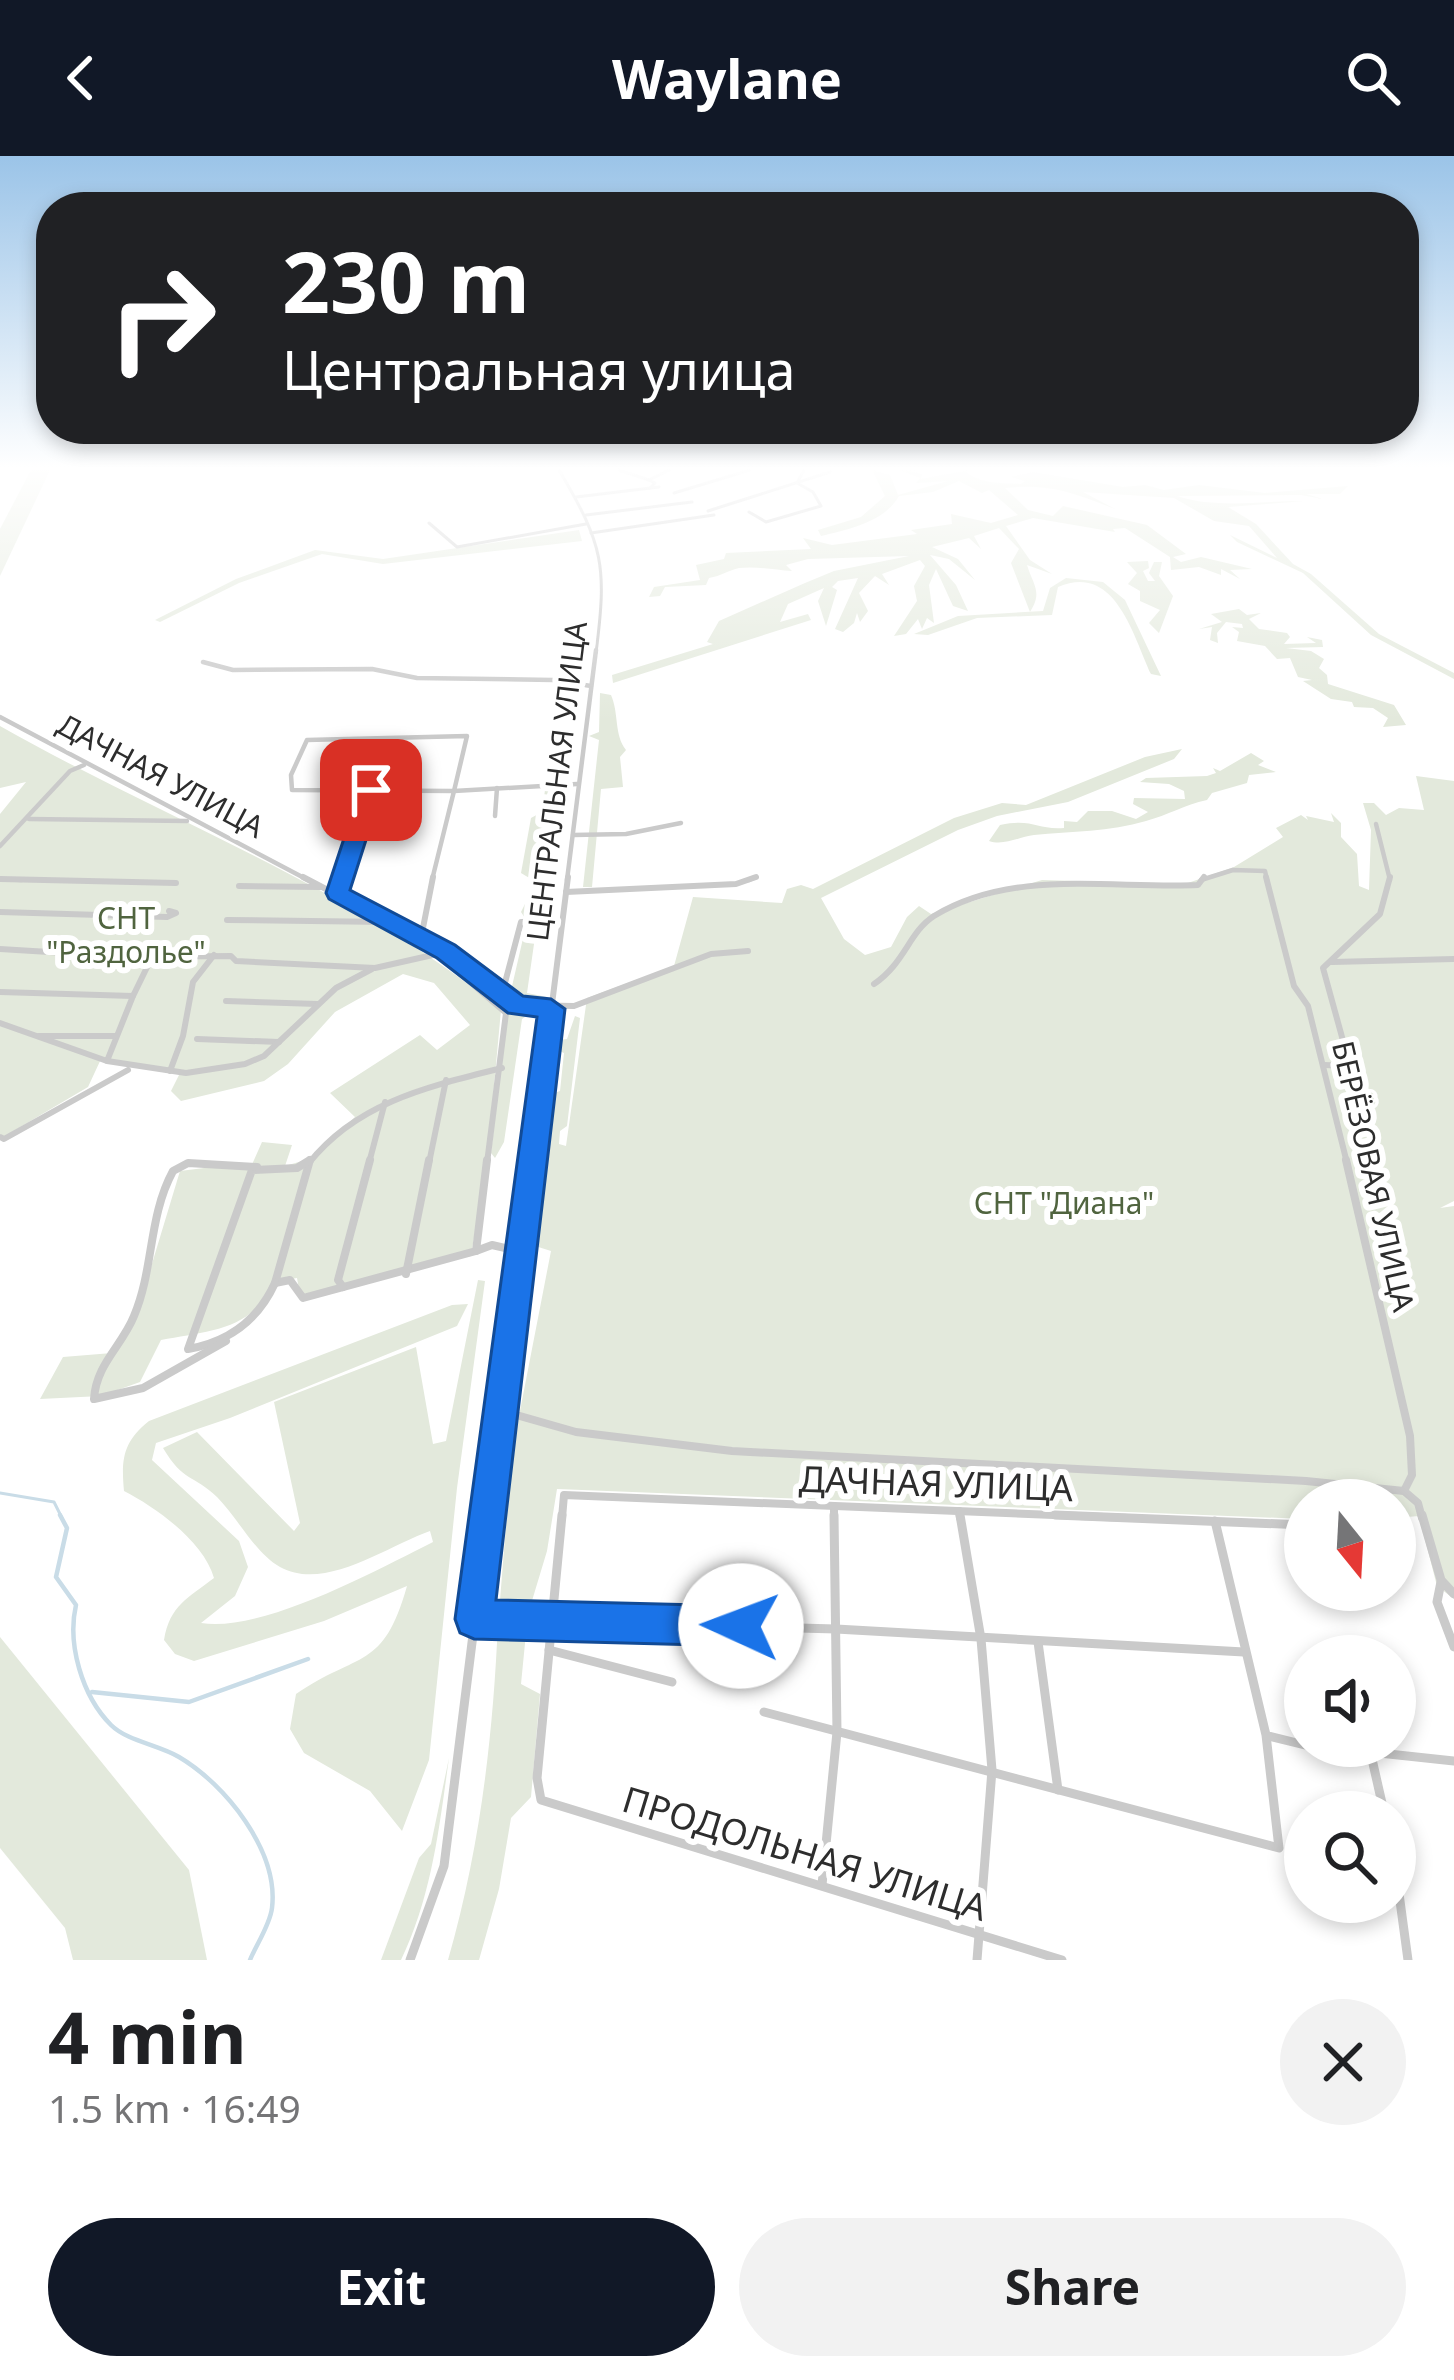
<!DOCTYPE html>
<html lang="en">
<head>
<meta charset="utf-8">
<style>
	body { margin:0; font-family:"Noto Sans",sans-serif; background:#f2f2f2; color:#202124; height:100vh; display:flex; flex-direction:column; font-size:45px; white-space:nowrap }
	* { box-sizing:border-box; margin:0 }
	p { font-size:39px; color:#757577 }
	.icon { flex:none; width:66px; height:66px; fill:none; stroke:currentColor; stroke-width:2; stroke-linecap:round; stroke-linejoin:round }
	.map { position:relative; height:1804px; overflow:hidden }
	.panel { display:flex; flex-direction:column; background:#fff; flex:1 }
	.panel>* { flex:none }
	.banner { position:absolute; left:36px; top:36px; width:1383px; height:252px; border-radius:48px; box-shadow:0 6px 18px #0003; background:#202124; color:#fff; overflow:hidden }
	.needle { width:78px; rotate:162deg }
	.buttons { position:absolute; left:1284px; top:1323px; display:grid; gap:24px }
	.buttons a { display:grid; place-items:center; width:132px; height:132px; border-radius:50%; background:#fff; box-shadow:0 6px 18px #0003; font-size:60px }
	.pin { position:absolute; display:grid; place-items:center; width:102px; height:102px; color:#fff; margin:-51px; border-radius:24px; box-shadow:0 6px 18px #0006 }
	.me { position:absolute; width:132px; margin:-66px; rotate:272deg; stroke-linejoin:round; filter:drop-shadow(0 0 9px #0008) }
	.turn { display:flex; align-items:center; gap:42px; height:252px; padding:0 48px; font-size:54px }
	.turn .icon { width:156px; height:156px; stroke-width:2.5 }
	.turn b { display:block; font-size:84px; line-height:102px }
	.round { display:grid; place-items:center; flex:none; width:126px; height:126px; border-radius:63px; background:#f2f2f2 }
	.overview { display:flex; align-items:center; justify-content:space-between; height:204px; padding:0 48px }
	h1 { font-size:72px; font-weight:700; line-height:90px }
	.button { display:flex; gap:24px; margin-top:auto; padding:24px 48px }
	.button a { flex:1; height:138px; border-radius:72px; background:#111827; color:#fff; font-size:48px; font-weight:700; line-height:138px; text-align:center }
	.button a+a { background:#f2f2f2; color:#202124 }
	header { display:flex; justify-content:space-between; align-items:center; height:156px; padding:0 48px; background:#111827; color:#fff; font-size:54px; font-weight:700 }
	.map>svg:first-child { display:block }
	.green { fill:#e3e9dc }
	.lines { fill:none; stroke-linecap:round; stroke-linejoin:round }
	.stream-far1 { stroke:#c9dce7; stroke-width:3 }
	.stream { stroke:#c9dce7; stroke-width:4.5 }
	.minor-far4 { stroke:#cacaca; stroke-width:3 }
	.minor-far3 { stroke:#cacaca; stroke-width:4.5 }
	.minor-far2 { stroke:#cacaca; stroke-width:6 }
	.minor-far1 { stroke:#cacaca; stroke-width:8 }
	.minor { stroke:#cacaca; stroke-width:9 }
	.route { fill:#1a73e8; stroke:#114b97; stroke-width:3 }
	.labels { text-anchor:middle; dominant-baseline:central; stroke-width:12; stroke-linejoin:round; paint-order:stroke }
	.street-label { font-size:30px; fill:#2d2d2d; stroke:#fff }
	.park-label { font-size:30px; fill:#50643f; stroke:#fff }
	.near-street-label { font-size:36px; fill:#2d2d2d; stroke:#fff }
</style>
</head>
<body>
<header><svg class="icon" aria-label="back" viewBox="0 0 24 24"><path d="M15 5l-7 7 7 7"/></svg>Waylane<svg class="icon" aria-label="search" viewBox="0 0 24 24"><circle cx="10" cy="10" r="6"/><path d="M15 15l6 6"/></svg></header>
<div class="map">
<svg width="1454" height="1804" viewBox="0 0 1454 1804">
	<rect width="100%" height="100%" fill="#fff"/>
	<g class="green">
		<polygon points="31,314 50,314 0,420 0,373"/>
		<path d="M872 314 890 319 898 339 948 325 916 327 920 322 899 314 916 315H910L922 318 921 323 969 314 966 316C981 328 1000 327 1021 328L1025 325 1011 321 1033 316 1123 331 1145 329 1164 334 1199 329 1265 337 1348 330 1340 338H1306L1323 343 1301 339 1177 340C1216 353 1261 345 1304 345L1228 351 1256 368 1293 408 1311 418 1379 478 1454 517V523L1371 479 1303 417 1237 386 1230 379 1277 402 1249 370 1214 365 1174 342 1083 336 1115 353C1074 337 1050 327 1005 332L1028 354 1053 360 1063 350 1147 369 1186 398 1173 401 1181 406 1201 401 1252 413 1230 414 1240 423 1221 413V419L1199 411 1171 414 1170 401 1125 372 1113 373 1115 376 1033 362 1006 370 1030 404 1052 418 1027 409C1033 429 1043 436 1030 456L1011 407 1019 393 999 372 974 380 981 393 969 382 932 391 958 403 975 424 949 403 930 399 956 429 968 455 953 450 936 413 929 429 934 467 927 462 922 473 918 463 906 478 894 480 917 445 914 430 925 410 920 404 882 418 889 429 875 420 859 437 868 455 860 466 857 457 854 467 843 476 835 473 858 422 838 425 832 431 837 434 826 470 818 445 824 432 788 448 780 466 808 458 811 464 613 527 612 519 713 488 707 486 719 465 805 427 834 415 909 400 808 403 786 409 792 415C775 414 758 410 739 412 729 414 721 420 709 422L706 429 665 431 660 440 649 441 654 431 700 424 696 409 724 403 726 397 811 393 803 382 832 389 917 378 911 374 952 368 951 358 991 367 1018 359 989 334 982 337 959 325 933 336 899 340C884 366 850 373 821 380L818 374 861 361 885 340Z"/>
		<polygon points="579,374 582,385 383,408 322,398 239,427 160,466 155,464 236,423 315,394 383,403"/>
		<polygon points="1148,405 1149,412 1143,415 1148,425 1155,425 1149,417 1154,406 1162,406 1159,420 1173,440 1159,477 1149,467 1160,454 1140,445 1140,435 1128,428 1137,417 1127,406"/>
		<path d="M1066 422 1103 426 1125 444 1161 520 1151 518C1133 479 1115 406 1058 431L1052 459 977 462 928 479 914 478 958 460 1043 455 1050 432Z"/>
		<polygon points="1239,453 1247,459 1261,457 1249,463 1259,473 1287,477 1290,481 1284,488 1316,487 1307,481 1322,484 1323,491 1286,492 1311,495 1324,503 1319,512 1327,519 1328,528 1394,549 1406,569 1383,571 1388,562 1373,552 1354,551 1352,546 1331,543 1303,525 1312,524 1298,521 1290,502 1277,503 1265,490 1237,485 1239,476 1232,471 1243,472 1242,468 1226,466 1217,477 1218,487 1210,484 1212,471 1199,473 1222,466 1211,458"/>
		<path d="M600 537 611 539C619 557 614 579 626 594L620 601 623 631 601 633 592 731H583L599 584 589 580 599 576Z"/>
		<path d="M0 570C167 665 351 730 501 854L488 995 471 1100 300 1139 297 1122 273 1126C254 1175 206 1175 161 1184L140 1226 101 1240 40 1243 63 1201 112 1197 135 1164 180 1015 220 1010 250 1013 262 986 292 989 285 1010 309 1003 355 961 330 937 420 879 437 894 470 869 434 827 403 818 335 856 288 908 264 925 181 945 171 935 181 915 101 903 88 931 0 983V658L26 626 0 632Z"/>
		<polygon points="1182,593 1174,603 1068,646 997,660 958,674 821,742 844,783 865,799 891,791 907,761 919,750 931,758 1042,724 1185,728 1234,711 1283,681 1276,672 1301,659 1308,664 1306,660 1334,666 1331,657 1341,667 1341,681 1357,698 1359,730 1369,734 1371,674 1363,647 1374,647 1386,659 1399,652 1424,654 1416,620 1454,625 1454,1045 1440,1052 1454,1050 1454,1443 1437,1430 1419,1360 1395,1362 1395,1344 1305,1344 1305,1363 557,1333 547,1395 528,1458 499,1457 508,1344 499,1321 505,1295 512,1296 551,1095 532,1089 549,939 560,935 564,897 557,894 558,884 567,883 575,860 580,862 567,970 560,975 559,988 566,990 587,842 674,810 693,741 782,747 787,733 801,729 813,733 954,662 1002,647 1026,649 1145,601"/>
		<path d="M1251 597 1264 605 1258 609 1276 616 1249 619 1247 627 1212 637 1207 644C1184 649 1168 659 1146 665 1110 676 1071 675 1034 679 1019 681 1004 690 989 685L1000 669C1033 662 1036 674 1064 672V665L1077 666 1088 655H1112L1136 663 1148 656 1133 648 1134 642 1185 643 1184 635 1169 628 1140 626 1146 622 1207 620 1216 617 1213 612 1220 615Z"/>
		<polygon points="551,633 554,664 559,671 546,704 556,710 542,737 549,746 548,756 538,760 527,837 547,841 545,847 518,846 510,839 527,765 521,756 531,736 531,723 521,717 531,662 542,656 545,634"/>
		<polygon points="519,851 528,859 522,863 504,986 495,1002 491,997 506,865 508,855"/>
		<path d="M478 1124 485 1125 457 1332 429 1604 402 1675 370 1635 304 1597 290 1573 296 1538C359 1495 383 1515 407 1430L324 1465 194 1505 175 1498 164 1484C170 1449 188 1442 214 1422 204 1386 157 1352 124 1335 121 1303 123 1286 149 1265L452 1149 468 1148 457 1170 230 1262 156 1287 152 1304 239 1385 248 1411 235 1440 201 1467C262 1477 377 1414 433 1386L430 1375C387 1390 325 1436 280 1411 255 1397 237 1361 217 1341 193 1318 184 1327 163 1292L197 1276 294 1375 300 1367 274 1246 416 1191 433 1288 446 1285Z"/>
		<path d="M498 1466 527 1467 521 1528 540 1538 531 1641 511 1662 499 1733 479 1804H448C480 1693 493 1581 498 1466Z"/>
		<polygon points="0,1481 189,1714 207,1804 73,1804 65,1772 0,1692"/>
		<path d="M449 1602C439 1673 432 1739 401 1804H381L419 1702 431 1688Z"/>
	</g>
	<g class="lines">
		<polyline class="stream-far1" points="0,1337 54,1346 62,1362"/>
		<g class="stream">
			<path d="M60 1359 67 1372 56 1421 76 1449C67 1488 82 1540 111 1569 127 1585 159 1589 179 1601 225 1628 279 1695 272 1752 270 1769 256 1789 250 1804"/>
			<polyline points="92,1536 189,1546 308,1503"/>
		</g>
		<g class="minor-far4">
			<path d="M559 314C604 390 607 410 596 497"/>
			<polyline points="619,314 649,324"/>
			<polyline points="650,332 655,327 649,324 669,314"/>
			<polyline points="674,337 750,314"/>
			<polyline points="576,341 659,331"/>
			<polyline points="708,355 830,316"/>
			<polyline points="749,356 766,366 821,350 813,336 797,327 804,314"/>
			<polyline points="586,359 692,346"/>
			<polyline points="429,367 457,391 586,368"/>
			<polyline points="591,377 714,359"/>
		</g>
		<g class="minor-far3">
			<polyline points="203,506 233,514 372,513 417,522 553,524 591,530"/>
			<polyline points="0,561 308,724"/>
			<polygon points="467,580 454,635 292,634 291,619 307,584"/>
			<polyline points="454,635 577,628"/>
			<polyline points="495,660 497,632"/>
			<polyline points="29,663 187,665"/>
			<polyline points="1376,668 1390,724"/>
			<polyline points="573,679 626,678 681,667"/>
			<polyline points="0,690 70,615 84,609"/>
			<polyline points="0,723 22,724"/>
			<polyline points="342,724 371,633"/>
			<polyline points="432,724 454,635"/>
			<polyline points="567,724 596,494"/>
			<polyline points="749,724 756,721"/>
			<polyline points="1201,724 1233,714 1265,715 1267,724"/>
		</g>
		<g class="minor-far2">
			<polyline points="303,721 446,796 517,849 574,850 711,798 748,795"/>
			<polyline points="1266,721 1294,830 1308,850 1347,1007"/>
			<polyline points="0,723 176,727"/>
			<polyline points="239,730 320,731"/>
			<polyline points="566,736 736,728 756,721"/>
			<polyline points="338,737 343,721"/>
			<polyline points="0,756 167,761 176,757 169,755"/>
			<polyline points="227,764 387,766"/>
			<polyline points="421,782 433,721"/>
			<polyline points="0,793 131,801 231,800 236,805 375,812 446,796"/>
			<polyline points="458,804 456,814 506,857 487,1007"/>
			<polyline points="1332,806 1454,803"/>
			<path d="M874 828C905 807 909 776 934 760 1013 712 1111 733 1198 729L1204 721"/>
			<polyline points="0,836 133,840 152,801"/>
			<polyline points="502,838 521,766 562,765"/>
			<polyline points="226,845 318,848"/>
			<polyline points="0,867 107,905 133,840"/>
			<polyline points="39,880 115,880"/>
			<polyline points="197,883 279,886"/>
			<polyline points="107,905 186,917 245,908 264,900 336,832 372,813"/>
			<polyline points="1324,909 1350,910 1323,812 1380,758 1390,721"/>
			<polyline points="170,915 183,880 193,826 214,799"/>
			<polyline points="0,981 4,983 128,914"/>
			<polyline points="305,1007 310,1004"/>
			<path d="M309 1007C357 946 430 930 502 912"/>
			<polyline points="369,1007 385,946"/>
			<polyline points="429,1007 446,924"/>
			<polyline points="532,1007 568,721"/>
		</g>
		<g class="minor-far1">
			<polyline points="310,1004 275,1127 290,1124 303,1142 476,1095"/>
			<polyline points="487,1004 476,1095 492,1089 518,1095"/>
			<polyline points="1346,1004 1410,1280 1412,1319 1404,1335"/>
			<polyline points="406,1118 429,1004"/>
			<path d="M275 1127C258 1164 228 1186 188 1193L252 1014 297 1012 310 1004"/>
			<polyline points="343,1131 338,1124 370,1004"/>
			<path d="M226 1185 143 1232 94 1243C96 1208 122 1190 134 1160 154 1113 148 1061 173 1015L188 1007 257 1011"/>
			<polyline points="499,1254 576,1276 732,1295 1306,1325 1404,1335 1418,1347 1422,1362"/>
			<polyline points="834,1350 834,1362"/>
			<polyline points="959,1355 960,1362"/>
			<polyline points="488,1362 532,1004"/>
			<polyline points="562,1362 564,1339 1129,1362"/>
		</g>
		<g class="minor">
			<polyline points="562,1359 537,1622 541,1644 1062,1804"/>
			<polyline points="960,1359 981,1483 992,1614 977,1804"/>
			<polyline points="1055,1359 1305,1369"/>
			<polyline points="1422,1359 1441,1424 1454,1438"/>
			<polyline points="1441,1426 1437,1446 1454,1491"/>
			<polyline points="474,1463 836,1473 1244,1496"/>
			<polyline points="1038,1486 1058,1634"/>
			<polyline points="549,1494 672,1526"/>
			<polyline points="764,1556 1279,1692 1266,1579 1215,1365"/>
			<polyline points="1268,1580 1305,1589"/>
			<polyline points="1314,1590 1454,1605"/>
			<polyline points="1369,1590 1384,1656"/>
			<polyline points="1395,1708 1408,1804"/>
			<polyline points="822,1729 837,1576 834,1359"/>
			<polyline points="410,1804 444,1710 488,1359"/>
		</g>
	</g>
	<linearGradient id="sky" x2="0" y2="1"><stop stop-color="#9bc4e8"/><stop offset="0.55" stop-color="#fff"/><stop offset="1" stop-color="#fff" stop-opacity="0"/></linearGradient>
	<rect width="1454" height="566" fill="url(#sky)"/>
	<polygon class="route" points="371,627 382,634 350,734 455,789 523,840 551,843 565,853 496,1444 741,1450 755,1456 761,1470 755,1484 741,1490 474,1483 460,1477 455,1463 537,861 508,857 437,802 329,743 326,737 360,634"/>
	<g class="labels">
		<g class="street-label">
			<text transform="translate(161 619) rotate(28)">ДАЧНАЯ УЛИЦА</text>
			<text transform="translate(556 625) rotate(-83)">ЦЕНТРАЛЬНАЯ УЛИЦА</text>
			<text transform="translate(1374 1020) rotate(77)">БЕРЁЗОВАЯ УЛИЦА</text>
		</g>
		<g class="park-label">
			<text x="126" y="761">СНТ<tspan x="126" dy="34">"Раздолье"</tspan></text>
			<text x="1064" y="1046">СНТ "Диана"</text>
		</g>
		<g class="near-street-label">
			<text transform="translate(936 1327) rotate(2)">ДАЧНАЯ УЛИЦА</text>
			<text transform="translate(805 1697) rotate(17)">ПРОДОЛЬНАЯ УЛИЦА</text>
		</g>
	</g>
</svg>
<div class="buttons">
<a><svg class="needle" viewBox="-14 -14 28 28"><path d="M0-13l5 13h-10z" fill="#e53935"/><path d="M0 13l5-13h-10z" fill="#757577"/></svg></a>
<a><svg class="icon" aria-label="sound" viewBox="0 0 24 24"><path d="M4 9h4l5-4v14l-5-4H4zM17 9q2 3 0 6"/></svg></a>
<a><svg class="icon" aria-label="search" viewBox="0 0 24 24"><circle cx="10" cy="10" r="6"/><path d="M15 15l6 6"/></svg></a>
</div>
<div class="pin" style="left:371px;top:634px;background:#d93025"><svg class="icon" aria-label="arrive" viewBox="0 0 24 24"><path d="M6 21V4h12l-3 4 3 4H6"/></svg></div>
<svg class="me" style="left:741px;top:1470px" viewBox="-20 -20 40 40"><circle r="19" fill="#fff"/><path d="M0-13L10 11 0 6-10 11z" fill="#1a73e8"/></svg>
<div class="banner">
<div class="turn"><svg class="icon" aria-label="right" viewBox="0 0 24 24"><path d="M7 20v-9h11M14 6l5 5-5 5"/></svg><div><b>230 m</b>Центральная улица</div></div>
</div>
</div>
<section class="panel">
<div class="overview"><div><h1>4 min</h1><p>1.5 km · 16:49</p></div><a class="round"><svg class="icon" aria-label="close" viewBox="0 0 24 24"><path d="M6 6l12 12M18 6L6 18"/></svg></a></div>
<div class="button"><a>Exit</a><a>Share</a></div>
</section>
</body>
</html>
